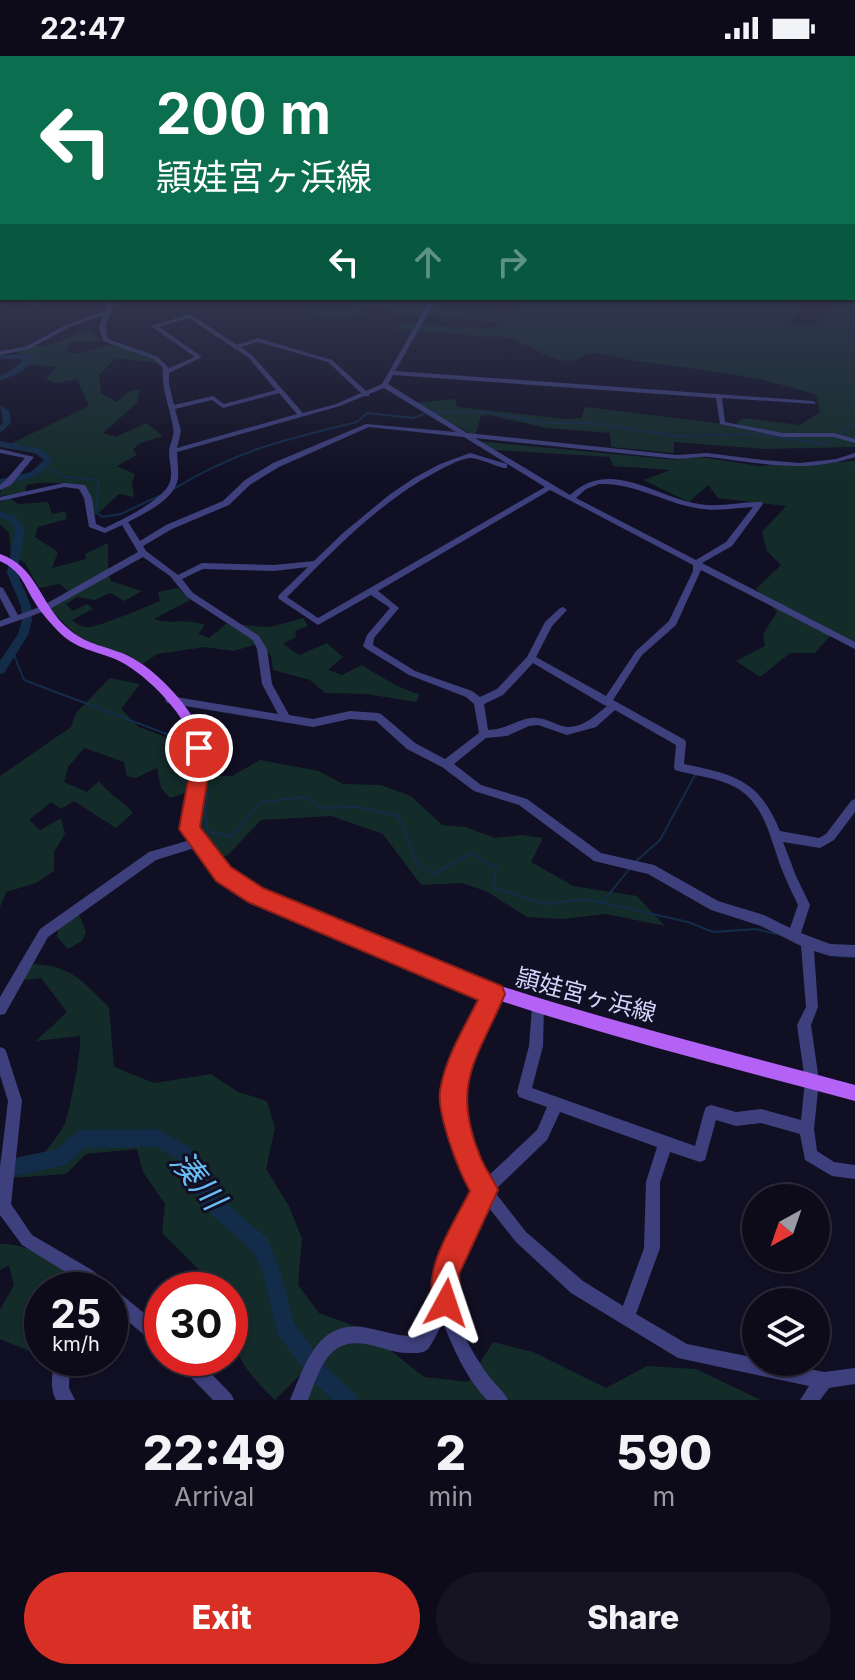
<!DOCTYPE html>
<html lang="en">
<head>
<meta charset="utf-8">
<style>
	body { margin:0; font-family:Inter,"Noto Sans JP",sans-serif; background:#161423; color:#f1f3f6; height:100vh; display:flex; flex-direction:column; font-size:30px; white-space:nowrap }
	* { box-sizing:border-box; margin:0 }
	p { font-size:26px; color:#9a9ba2 }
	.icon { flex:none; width:44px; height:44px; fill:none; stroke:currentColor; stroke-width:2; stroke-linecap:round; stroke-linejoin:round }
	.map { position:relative; height:1344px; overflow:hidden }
	.details { display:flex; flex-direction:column; background:#0d0b1a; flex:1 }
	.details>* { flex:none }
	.banner { position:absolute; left:0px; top:0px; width:856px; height:244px; box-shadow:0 2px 6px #0004,0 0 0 2px #2d2b39; background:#0b6e4f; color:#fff; overflow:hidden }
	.needle { width:52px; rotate:220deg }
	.buttons { position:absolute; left:742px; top:1128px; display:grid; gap:16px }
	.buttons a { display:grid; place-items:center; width:88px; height:88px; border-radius:50%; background:#0d0b1a; box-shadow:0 2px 6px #0004,0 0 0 2px #2d2b39; font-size:40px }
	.speed { position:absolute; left:24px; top:1216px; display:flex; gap:16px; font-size:40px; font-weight:700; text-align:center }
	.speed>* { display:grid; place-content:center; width:104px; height:104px; border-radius:50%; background:#0d0b1a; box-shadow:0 2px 6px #0004,0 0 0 2px #2d2b39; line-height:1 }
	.speed small { font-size:20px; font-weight:400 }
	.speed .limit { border:12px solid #d22; background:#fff; color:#111 }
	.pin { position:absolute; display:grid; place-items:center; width:68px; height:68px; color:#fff; margin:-34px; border:4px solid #fff; border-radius:50%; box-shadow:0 2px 8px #0007 }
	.me { position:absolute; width:88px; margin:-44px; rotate:5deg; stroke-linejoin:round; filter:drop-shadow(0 0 6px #0008) }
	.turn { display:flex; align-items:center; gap:28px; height:168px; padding:0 24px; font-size:36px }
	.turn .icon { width:104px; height:104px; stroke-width:2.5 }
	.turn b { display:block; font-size:56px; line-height:68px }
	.lanes { display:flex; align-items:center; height:76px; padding:0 24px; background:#0003; justify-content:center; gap:40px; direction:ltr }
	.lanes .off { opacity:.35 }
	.eta { display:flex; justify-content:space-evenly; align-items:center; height:136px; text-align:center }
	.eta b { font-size:48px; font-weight:800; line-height:56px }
	.button { display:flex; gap:16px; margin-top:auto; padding:16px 24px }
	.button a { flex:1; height:92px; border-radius:48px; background:#d93025; color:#fff; font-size:32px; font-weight:800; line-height:92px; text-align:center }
	.button a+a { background:#161423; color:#f1f3f6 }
	.status { display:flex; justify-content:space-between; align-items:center; height:56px; padding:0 40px; background:#0d0b1a; direction:ltr }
	.status svg { height:22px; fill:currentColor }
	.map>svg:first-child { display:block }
	.green { fill:#132c29 }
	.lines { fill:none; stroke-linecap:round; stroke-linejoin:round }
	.stream { stroke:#132c49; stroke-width:2 }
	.river { fill:#132c49; fill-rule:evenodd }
	.minor { fill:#3e407e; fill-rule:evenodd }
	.major { fill:#b362f5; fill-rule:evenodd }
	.route { fill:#d93025; stroke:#8d1f18; stroke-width:2 }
	.labels { text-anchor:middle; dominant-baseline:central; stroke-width:6; stroke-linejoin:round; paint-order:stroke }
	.street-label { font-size:24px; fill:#d5d4fc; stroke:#110f23 }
	.near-water-label { font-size:32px; font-style:italic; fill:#69bff5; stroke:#110f23 }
</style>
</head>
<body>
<div class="status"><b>22:47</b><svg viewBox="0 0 49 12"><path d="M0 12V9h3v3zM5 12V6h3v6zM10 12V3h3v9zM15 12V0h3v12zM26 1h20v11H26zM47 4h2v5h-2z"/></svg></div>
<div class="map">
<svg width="855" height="1344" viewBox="0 0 855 1344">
	<rect width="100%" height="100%" fill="#110f23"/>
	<g class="green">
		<path d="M522 242H643L651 247 670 249 677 242H772L802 250 789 269 813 270 839 245 855 249V391L764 393 674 386V397L611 391 610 377 547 372 489 359 481 360 475 380 414 347 455 343 457 351 566 363 581 362 585 351 734 369 743 362 800 369 820 356 816 339C759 319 696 313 636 305 619 302 605 296 587 297 560 323 522 275 491 281L395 273 401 268 491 272 503 266 391 258 380 248 364 250 366 260 336 263 312 260 310 250 354 254 353 247 381 243 390 249 509 255 524 251Z"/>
		<path d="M85 273H92L100 286H71L65 294 76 298 117 287 151 297 157 307 115 302 99 319 101 337 117 346 130 335 140 333 137 347 103 377 116 381 146 367 163 380 138 388 133 394 137 399 117 410 135 418 132 427 134 441 119 438 96 459 85 433C63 426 48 425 26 429V437L0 440 1 432 47 407 37 398 10 392 12 387 89 350 77 323 56 327 46 323 57 311 23 308 18 296 27 288C47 295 67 282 85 273Z"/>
		<polygon points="476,385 677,404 694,400 759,410 855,405 855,588 831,579 815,597 790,597 760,621 736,605 765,590 763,578 777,556 756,533 781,509 767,495 762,476 786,450 718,442 708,429 689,446 643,424 670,414 613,410 610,401 495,394"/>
		<path d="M9 442 18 448 48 446 52 458 65 455 67 463 38 471 35 481 58 496 52 512 86 503 85 498 108 487V518L111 525 142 535 124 545 110 537 95 544 77 541 66 548 73 555 87 548 93 553 72 564C77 568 82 572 90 571 100 570 149 550 160 545L158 536 178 532 190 544 154 563C169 569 187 562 205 569L198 578 209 582 226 568 270 571 303 562 308 570 295 575 296 581 283 588 299 599 327 587 343 601 328 614 342 619 362 609C377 619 404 635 420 638L416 646 366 638 325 637 310 624 273 614 271 600 261 587 233 595 205 591 157 598 143 608 127 599 84 587 49 552 68 535 60 528 39 532 25 507 11 498 9 477 0 468V446Z"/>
		<path d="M110 622 140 628 121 653 139 671 182 687 193 697 195 716 185 737 170 742 161 732 157 712 136 722 127 720 124 706 84 692 68 711 64 726 87 736 99 725C109 739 122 744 133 757L116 772 74 745 61 753 51 746 29 764 40 774 61 762 65 778 54 796V815L36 827 6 836 0 851V720L71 671 76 657Z"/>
		<polygon points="260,704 319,715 343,728 381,729 411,740 442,769 465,771 495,782 522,779 543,782 531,806 573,830 637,840 665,870 606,858 563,863 527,861 486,835 461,827 421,829 383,778 331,760 261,764 227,800 205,798 193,765 210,720 232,720"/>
		<polygon points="78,856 86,876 82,885 68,893 57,881 58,869"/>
		<path d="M30 908C71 909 81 924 109 951L114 1011 154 1027 211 1018 238 1036 267 1045 275 1072 266 1113 289 1150 302 1183 298 1229 319 1257 365 1274 424 1321 468 1326 493 1286 533 1296 606 1332 647 1310 696 1313 761 1344H306L304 1315 275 1344C234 1304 230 1290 230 1234H209L201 1216 162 1177 165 1148 143 1116 137 1093 86 1098 66 1118 12 1122 16 1103 43 1099C50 1089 60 1078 65 1067 70 1053 82 993 80 980L36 985 67 956 41 922 16 925Z"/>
		<path d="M0 1188C31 1188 55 1205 80 1223L74 1234H42L39 1299 0 1283V1254L14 1229 9 1209 0 1214Z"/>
	</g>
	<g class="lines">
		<g class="stream">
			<polyline points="433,356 487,356 547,367 589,367 677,380 757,378 825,388 835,382"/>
			<polyline points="839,379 855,368"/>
			<polyline points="45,410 64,421 99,424 96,456 102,461 121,458 159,440"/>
			<path d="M172 434C235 395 286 383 357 366L367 357 413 362 424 358"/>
			<polyline points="12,594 24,624 180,683 181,725 192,731"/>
			<polyline points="198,733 208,738 205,758 208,776 232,780 261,746 306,741 321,752 359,751 398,760 418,809 433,818 471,797 496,812 494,832 547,848 586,843 688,866 713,876 756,873 776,878"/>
			<polyline points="634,807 660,784 695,719"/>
			<polyline points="602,847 630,812"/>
			<polyline points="836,900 855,901"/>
		</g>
		<g class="river">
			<polygon points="0,299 32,299 36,301 21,316 0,325 0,320 15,312 25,303 0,303"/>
			<polygon points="0,349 9,355 11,367 0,377 0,370 3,367"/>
			<path d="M0 385 41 393 53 403C41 422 22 425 0 429V423L31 416 44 404 35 397 0 391Z"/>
			<polygon points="0,455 16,461 25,474 17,517 31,550 32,564 28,579 4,617 0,618 0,605 18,578 22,564 21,550 7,517 15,474 10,465 0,461"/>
			<polygon points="158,1073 191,1092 200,1101 215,1138 267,1182 280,1215 294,1267 328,1313 355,1337 358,1344 333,1344 314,1327 278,1279 262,1215 253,1196 202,1150 187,1113 179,1104 156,1091 84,1092 68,1107 62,1110 0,1123 0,1105 58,1093 75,1077 81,1074"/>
		</g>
		<g class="minor">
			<polygon points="0,237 2,238 2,242 0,241"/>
			<polygon points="854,241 855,245 843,242 854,242"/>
			<polygon points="10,242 20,242 37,247 34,249"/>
			<path d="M109 242H115L111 254 113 255C105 262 105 273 108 283L158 301 169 312 195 301 151 270 190 258 237 289 258 282 332 304 366 335 382 328 431 242H437L395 315 813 345 816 347 815 348 722 342 725 366 783 377H834L855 383V387L834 381H783L720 368 716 342 393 319 388 328 467 377 677 399 707 397 763 404 800 407 836 403 855 397V401C802 418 762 407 709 401 698 400 688 403 677 403L475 382 570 439C611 401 656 442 699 448 720 452 741 445 762 446L763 448 732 490 702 507 855 586V593L701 514 676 569 642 599 613 644 685 684 686 687 684 708C736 719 759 724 780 775L819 782 826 778 851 745 855 743V756L834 784 820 792 783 786 796 820 810 849 801 877 830 888 855 889V901L830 900 814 895 818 951 811 969 819 1025 814 1073 817 1095 834 1106 855 1109V1123L832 1120 805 1104 800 1078 761 1067 736 1070 716 1064 705 1104 700 1106 670 1096 660 1126V1192L636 1258 687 1288 756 1302V1306H776L824 1316 855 1312V1328L829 1332 820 1344H800L809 1330 678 1302 571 1237 516 1186 485 1147C450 1208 438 1240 478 1304 482 1311 487 1318 492 1324 498 1331 504 1336 508 1344H487C466 1322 454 1294 443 1267 439 1273 432 1289 427 1294 422 1298 413 1297 408 1297 395 1297 383 1292 371 1289 328 1279 321 1311 308 1344H290C306 1307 318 1262 368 1272 384 1275 399 1281 416 1280L438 1245 436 1233 439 1209 456 1169 476 1134C463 1107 444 1068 446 1038 448 1001 472 965 488 933L493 932 498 933 499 938C486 970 462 1002 460 1038 458 1066 474 1097 486 1122L537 1074 547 1051 519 1041 517 1036 529 990 532 952 533 947 538 946 543 947 544 952 543 990 532 1032 695 1090 704 1056 706 1051 711 1049 736 1056 761 1053 801 1064 805 1025 797 969 806 951 801 890 761 870 711 854 648 818 594 805 519 749 474 735 442 711 407 693 376 665 350 663 313 671 167 647 165 644 170 640 278 658 262 628 257 593 253 584 187 541 170 520 143 501 48 554 0 571V565L10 561 0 542V531L3 532 18 559 42 550 138 496 122 469 105 477 89 471 84 442 79 433 64 431 0 445V441L64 427 85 429 92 442 96 468 105 472C121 464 164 444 170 426 173 416 169 406 169 395 170 387 175 380 173 371 170 351 161 334 163 312L154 303 103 285 99 272 103 259 70 271 29 293 0 299V295L25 291 66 269 105 255ZM189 262 249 302 276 334 224 348 213 340 174 349 169 328V317L202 301 159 271ZM258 286 328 306 361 337 336 348 303 357 253 300 241 291ZM384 332 456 376 366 368 273 407 245 424 223 445 166 469 140 485 128 466C145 457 174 444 178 423 179 414 177 405 177 396L340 350 364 340H369V338ZM279 337 297 358 177 392 181 375 175 353 212 344 223 352ZM369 371 464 381 545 431 318 562 287 541C333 495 377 448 434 417 444 412 457 404 469 402 477 401 495 410 504 412H507V408L470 397 440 408 414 422 389 439 343 477 314 505 274 509 202 507 178 519 146 495 143 490 172 473 229 449 251 428 279 411ZM599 428C636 427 662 446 696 452 715 456 734 452 753 451L726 486 696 504 576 442 586 433ZM550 434 693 509V515L669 565 636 595 606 640 536 601 552 570 567 554 563 551 560 552 545 566 527 601 497 633 480 641 472 635 415 615 373 589 374 582 399 552 378 535ZM308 511 279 539 278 541 279 543 318 569 371 539 390 552 367 579 363 590 365 592 409 619 466 641 474 648 479 677 445 703 415 687 381 658 378 657 350 655 313 663 289 659 272 628 267 593 259 580 193 537 182 523 203 513 274 515ZM533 607 604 649 607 650C596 659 584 671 568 671 557 671 546 660 531 662 515 664 506 674 488 674L484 648 503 639ZM615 654 676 689 674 711 675 714C695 720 716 721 735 731 768 749 771 790 785 821 789 831 794 840 798 849L790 872 764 859 718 845 654 809 601 797 527 743 481 729 454 708 486 682 507 680 529 670 538 669 567 679 596 671ZM560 1056 657 1091 646 1126 644 1192 623 1250 583 1225 526 1176 494 1135 547 1084Z"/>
			<polygon points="0,393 34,401 11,429 0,434 0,429 5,425 25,402 0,397"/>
			<polygon points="197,782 201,784 203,787 201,790 156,804 48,881 5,958 0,959 0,941 40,873 149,796"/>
			<polygon points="0,991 5,993 7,998 22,1045 11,1148 32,1179 92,1214 109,1228 110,1232 116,1234 162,1272 162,1291 156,1289 110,1250 110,1234 73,1234 77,1223 22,1189 0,1159 0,1112 8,1045 0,1019"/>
			<path d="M54 1302H70L69 1332 75 1344H56C49 1331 53 1317 54 1302Z"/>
			<polygon points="176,1302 196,1302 231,1338 234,1344 213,1344 178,1308"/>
		</g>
		<path class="major" d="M0 498C35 510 39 543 63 568 82 587 97 588 122 597 151 608 189 648 201 677 217 712 185 748 198 777 203 790 215 800 225 809 260 843 308 858 352 876 515 943 686 983 855 1029V1045C684 999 511 957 347 888 295 866 241 848 202 805 158 756 205 732 192 685 184 656 142 614 115 603 95 595 77 593 61 578 51 568 41 557 34 545 23 527 21 515 0 505Z"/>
	</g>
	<linearGradient id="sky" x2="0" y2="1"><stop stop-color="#090813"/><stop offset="0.55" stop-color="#323750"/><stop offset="1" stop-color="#323750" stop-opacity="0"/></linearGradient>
	<rect width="855" height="422" fill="url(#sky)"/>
	<path class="route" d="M199 685 209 692V714L200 771 231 811 263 832 502 930 505 938C478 1002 450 1027 480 1100 484 1112 493 1122 498 1134L459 1218 461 1247 457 1257 446 1261 436 1257C419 1216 452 1171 470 1135 458 1114 437 1058 440 1035 445 1002 464 972 478 944L248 846 216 825 179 773 190 714V692Z"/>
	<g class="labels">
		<g class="street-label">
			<text transform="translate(586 939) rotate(15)">頴娃宮ヶ浜線</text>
		</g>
		<g class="near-water-label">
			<text transform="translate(198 1124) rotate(51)">湊川</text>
		</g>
	</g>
</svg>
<div class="buttons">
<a><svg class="needle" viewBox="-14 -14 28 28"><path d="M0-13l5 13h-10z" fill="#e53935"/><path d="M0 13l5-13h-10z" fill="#9a9ba2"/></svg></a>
<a><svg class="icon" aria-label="layers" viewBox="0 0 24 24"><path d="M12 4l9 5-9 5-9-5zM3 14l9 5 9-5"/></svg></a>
</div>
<div class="speed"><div>25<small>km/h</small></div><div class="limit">30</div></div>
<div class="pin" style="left:199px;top:692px;background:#d93025"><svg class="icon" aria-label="arrive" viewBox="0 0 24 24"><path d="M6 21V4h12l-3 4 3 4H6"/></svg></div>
<svg class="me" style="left:446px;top:1247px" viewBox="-20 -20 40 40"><path d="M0-17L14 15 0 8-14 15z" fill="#d93025" stroke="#fff" stroke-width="4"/></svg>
<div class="banner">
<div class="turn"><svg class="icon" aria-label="left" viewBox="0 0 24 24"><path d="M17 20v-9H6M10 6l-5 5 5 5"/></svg><div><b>200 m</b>頴娃宮ヶ浜線</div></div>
<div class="lanes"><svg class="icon" aria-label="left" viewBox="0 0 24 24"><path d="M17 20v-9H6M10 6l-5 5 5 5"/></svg><svg class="icon off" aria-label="ahead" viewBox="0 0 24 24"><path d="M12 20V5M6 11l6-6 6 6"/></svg><svg class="icon off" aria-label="right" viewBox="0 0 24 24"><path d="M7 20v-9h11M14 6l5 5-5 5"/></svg></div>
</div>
</div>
<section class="details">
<div class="eta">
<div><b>22:49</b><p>Arrival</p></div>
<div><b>2</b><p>min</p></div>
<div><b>590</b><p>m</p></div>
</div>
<div class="button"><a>Exit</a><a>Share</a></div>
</section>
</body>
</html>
